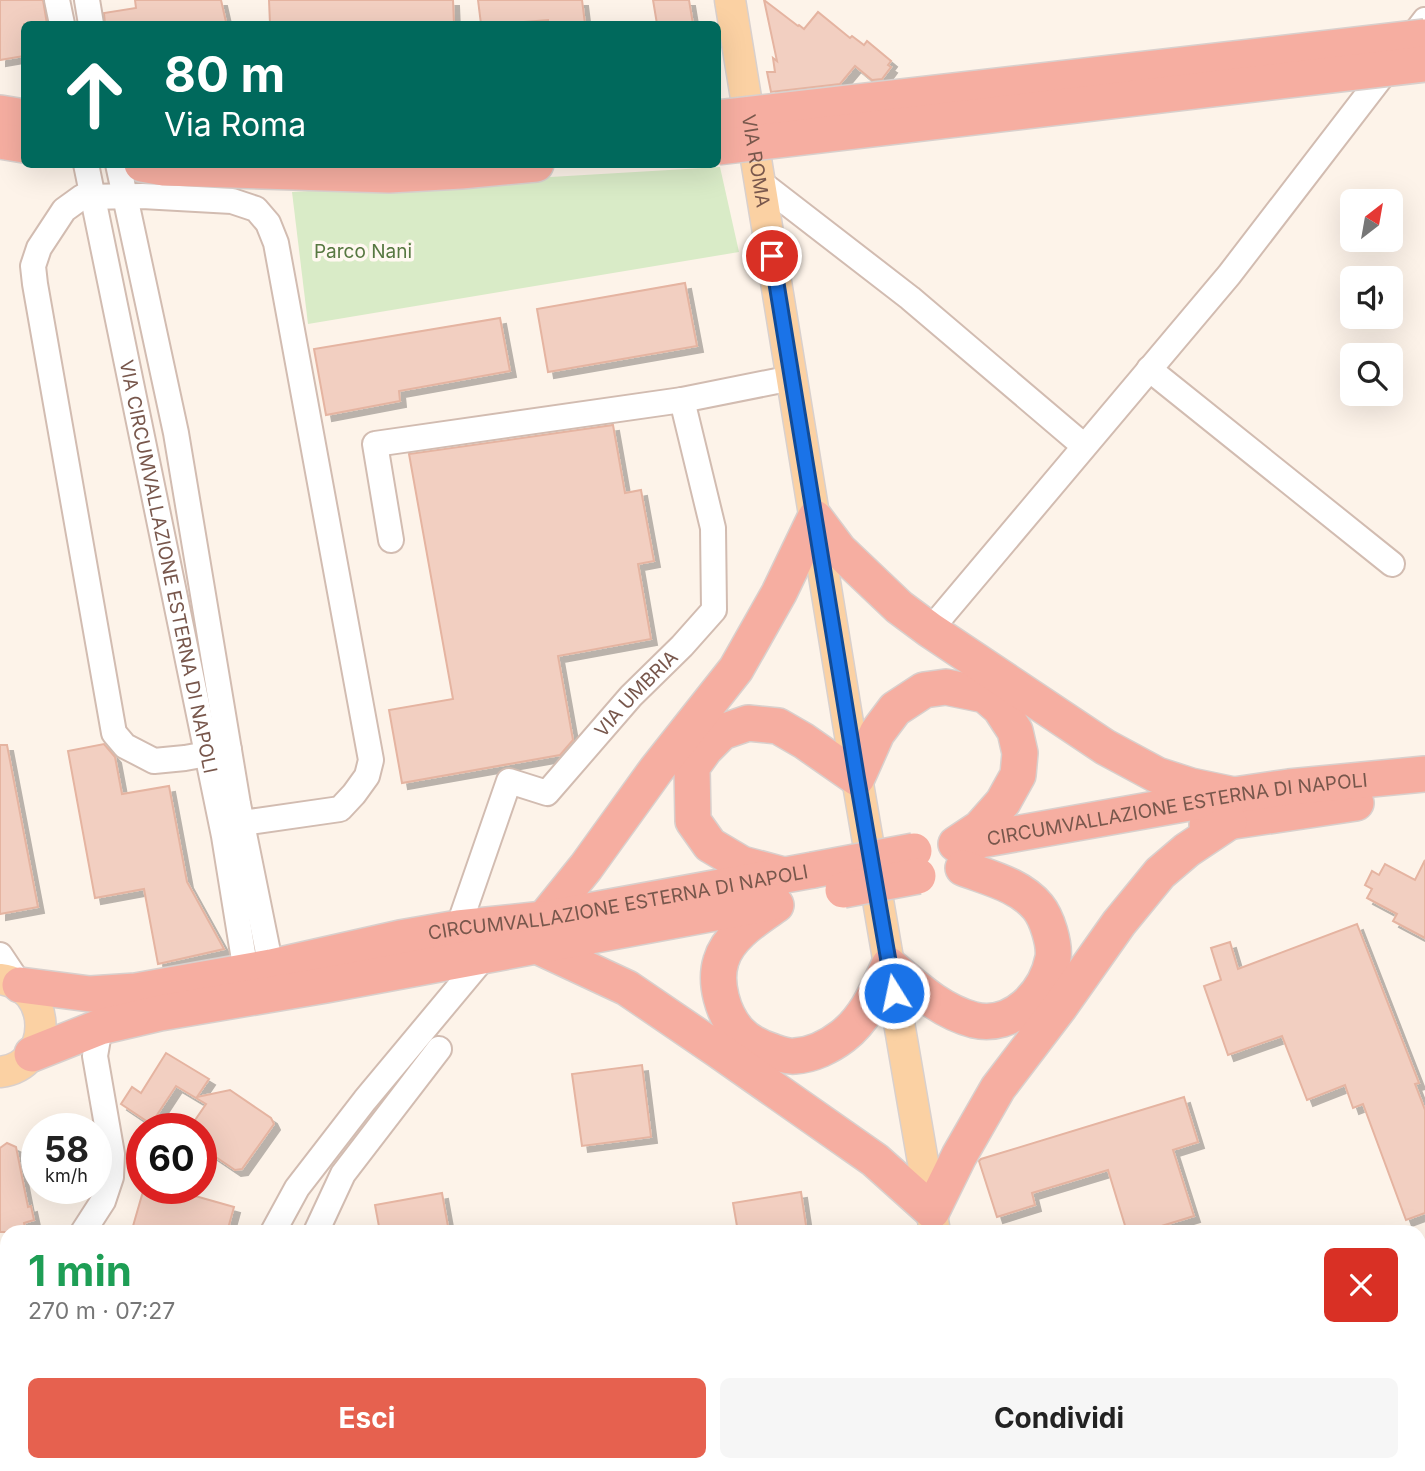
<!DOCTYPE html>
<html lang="it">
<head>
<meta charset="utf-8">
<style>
	body { margin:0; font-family:Inter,sans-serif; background:#f6f6f6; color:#222; height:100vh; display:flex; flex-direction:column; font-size:26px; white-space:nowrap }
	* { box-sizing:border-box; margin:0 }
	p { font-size:23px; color:#767676 }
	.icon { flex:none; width:38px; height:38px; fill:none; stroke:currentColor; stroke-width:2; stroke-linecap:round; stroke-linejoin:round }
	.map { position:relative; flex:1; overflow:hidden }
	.panel { position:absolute; left:0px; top:1225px; width:1426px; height:247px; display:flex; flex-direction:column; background:#fff; border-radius:21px 21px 0 0; box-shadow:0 7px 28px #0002 }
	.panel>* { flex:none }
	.banner { position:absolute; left:21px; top:21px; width:700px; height:147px; border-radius:10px; box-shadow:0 7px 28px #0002; background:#00695c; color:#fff; overflow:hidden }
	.needle { width:46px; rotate:31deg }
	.controls { position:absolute; left:1340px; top:189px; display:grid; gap:14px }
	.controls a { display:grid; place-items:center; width:63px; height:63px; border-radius:10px; background:#fff; box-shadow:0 7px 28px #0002; font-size:35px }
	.speed { position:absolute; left:21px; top:1113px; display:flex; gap:14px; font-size:35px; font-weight:700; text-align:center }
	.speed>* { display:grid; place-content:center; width:91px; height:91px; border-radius:50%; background:#fff; box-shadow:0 7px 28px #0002; line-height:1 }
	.speed small { font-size:18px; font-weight:400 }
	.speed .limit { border:10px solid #d22; background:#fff; color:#111 }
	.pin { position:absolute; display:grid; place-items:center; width:60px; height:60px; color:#fff; margin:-30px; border:4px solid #fff; border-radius:50%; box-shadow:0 2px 7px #0007 }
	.me { position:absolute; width:77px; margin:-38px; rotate:350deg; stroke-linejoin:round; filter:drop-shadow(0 0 5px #0008) }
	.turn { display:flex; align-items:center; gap:24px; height:147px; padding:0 28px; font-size:32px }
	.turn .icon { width:91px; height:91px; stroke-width:2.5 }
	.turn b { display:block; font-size:49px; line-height:60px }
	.round { display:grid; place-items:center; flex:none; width:74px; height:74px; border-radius:10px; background:#f6f6f6 }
	.headline { display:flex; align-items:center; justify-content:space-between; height:119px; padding:0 28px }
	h1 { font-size:42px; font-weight:700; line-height:52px; color:#1e9e55 }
	.cta { display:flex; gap:14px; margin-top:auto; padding:14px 28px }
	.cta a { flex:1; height:80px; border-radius:10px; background:#e6614f; color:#fff; font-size:28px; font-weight:700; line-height:80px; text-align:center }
	.cta a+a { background:#f6f6f6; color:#222 }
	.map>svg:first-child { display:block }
	.green { fill:#d9ebc7 }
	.building { fill:#f2cfc1; stroke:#e5b4a1; stroke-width:2; filter:url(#shadow) }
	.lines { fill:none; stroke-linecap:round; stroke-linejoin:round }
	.minor-casing { stroke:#d2bcb1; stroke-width:28 }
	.major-casing { stroke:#d9d0cd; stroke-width:33 }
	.highway-casing { stroke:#d9d0cd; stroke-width:38 }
	.minor { stroke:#fff; stroke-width:24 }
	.major { stroke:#fbd1a3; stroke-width:30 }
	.highway { stroke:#f6aea1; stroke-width:35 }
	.highway-bridge-casing { stroke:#d9d0cd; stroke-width:38; stroke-linecap:butt }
	.highway-bridge { stroke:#f6aea1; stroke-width:35 }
	.route-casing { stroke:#114b97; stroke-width:18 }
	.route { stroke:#1a73e8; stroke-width:12 }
	.labels { text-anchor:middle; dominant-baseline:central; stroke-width:7; stroke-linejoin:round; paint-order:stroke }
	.street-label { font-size:19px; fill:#78574c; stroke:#fff8f0 }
	.park-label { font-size:19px; fill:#577841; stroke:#fff8f0 }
</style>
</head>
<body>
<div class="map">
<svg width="1425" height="1471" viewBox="0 0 1425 1471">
	<defs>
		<filter id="shadow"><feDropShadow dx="6" dy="6" stdDeviation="0" flood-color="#0004"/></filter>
	</defs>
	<rect width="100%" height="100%" fill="#fdf3e9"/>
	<polygon class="green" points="720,167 739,252 308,324 292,192"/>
	<g class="building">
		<polygon points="0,0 43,0 47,24 24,24 24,56 0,60"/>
		<polygon points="135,0 221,0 226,22 214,24 105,24 104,13 136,8"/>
		<polygon points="269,0 453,0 454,24 270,24"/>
		<polygon points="478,0 582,0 585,24 548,24 548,20 499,24 481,24"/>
		<polygon points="653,0 689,0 693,24 657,24"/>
		<polygon points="764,0 798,26 799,25 804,29 818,12 850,38 852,36 864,45 867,41 891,61 888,65 891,67 882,79 872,80 855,66 840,84 771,92 767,72 775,72 773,58 777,61"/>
		<polygon points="685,283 697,346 548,372 537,309"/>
		<polygon points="500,318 510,371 399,391 400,401 326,415 314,349"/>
		<polygon points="613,425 625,493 641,490 654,561 638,564 651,639 558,656 573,740 560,755 402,783 389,710 453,699 409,454"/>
		<polygon points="104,744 115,757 122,794 169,786 187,882 224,949 158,964 144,889 95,898 68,751"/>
		<polygon points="0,745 7,745 38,907 0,914"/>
		<polygon points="1425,860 1425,938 1393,921 1397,914 1367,898 1372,889 1365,885 1372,871 1379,875 1385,864 1415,880"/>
		<polygon points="1357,924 1419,1083 1415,1084 1425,1110 1425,1213 1406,1220 1363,1104 1353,1108 1345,1085 1307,1100 1282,1036 1228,1055 1204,986 1221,980 1211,948 1230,942 1238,969"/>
		<polygon points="166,1053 209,1079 197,1097 230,1090 271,1118 274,1124 242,1169 235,1170 201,1147 201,1129 189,1129 206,1104 176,1086 151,1124 121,1104 132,1087 141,1093"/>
		<polygon points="642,1065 651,1137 582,1146 572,1074"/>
		<polygon points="1184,1097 1198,1142 1173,1150 1194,1216 1142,1232 1127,1232 1108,1170 1032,1193 1035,1205 997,1217 979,1161 981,1159"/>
		<polygon points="7,1143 16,1147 28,1207 31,1206 34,1220 24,1223 26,1232 0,1232 0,1148"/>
		<polygon points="144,1188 167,1188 234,1207 227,1232 153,1232 133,1226"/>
		<polygon points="801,1192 807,1232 738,1232 733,1203"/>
		<polygon points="442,1193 449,1232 380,1232 375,1205"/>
	</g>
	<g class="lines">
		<defs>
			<g id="minor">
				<polyline points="57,0 62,24"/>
				<polyline points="87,0 91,24"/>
				<path id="s1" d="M86 164 224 836 246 972"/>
				<polyline points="118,164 176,433 238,804 271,967"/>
				<polyline points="760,182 910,298 1084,446"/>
				<polyline points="1149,369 1392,564"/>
				<polyline points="391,540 375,444 682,400 792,378"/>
				<polyline points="930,630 1229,275 1425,20"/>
				<polyline points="229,750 185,758 154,761 125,746 114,733 35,284 33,266 39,248 64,210 82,197 142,196 232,201 256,209 268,223 276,243 371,760 367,776 354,794 340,809 242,823"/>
				<path id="s2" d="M458 928 509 781 547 793 631 696 682 646 714 610 713 528 682 400"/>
				<polyline points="0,955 20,985"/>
				<polyline points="83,1232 103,1201 111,1177 112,1154 95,1056 100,1027"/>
				<polyline points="273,1232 297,1188 365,1100 485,956"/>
				<polyline points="316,1232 343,1174 439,1049"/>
				<polyline points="0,1341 7,1335"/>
				<polyline points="181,1471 183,1465"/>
				<polyline points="223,1471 225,1465"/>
			</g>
			<g id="major">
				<path id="s3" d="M730 0 857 778 935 1232"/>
				<path d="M0 979C54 986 54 1066 0 1072"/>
				<polyline points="972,1465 975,1471"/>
			</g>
			<g id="highway">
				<polyline points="0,113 24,117"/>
				<polyline points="0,141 24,145"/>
				<polyline points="142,164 164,168 389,175 461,171 536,164"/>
				<polyline points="1207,825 1356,803"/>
				<path id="s4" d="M958 844 1234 795 1289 787 1425 774"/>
				<polyline points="780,874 742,864 710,845 693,821 692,767 705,749 722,732 748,723 778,726 804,741 857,778 877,733 895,709 924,690 946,687 985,695 1000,708 1015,731 1020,753 1018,775 1003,802 980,828 956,844"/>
				<path d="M776 905C756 919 728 936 721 961 714 983 723 1014 738 1031 747 1041 761 1048 774 1052 780 1054 788 1057 795 1056 812 1055 830 1046 843 1036 866 1018 877 991 889 965 915 987 940 1011 974 1020 1013 1029 1046 994 1053 958 1055 944 1047 918 1038 907 1020 885 989 878 963 868"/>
				<polyline points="544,919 586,867 656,770 736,669 779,593 815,518 839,550 899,607 930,630 1105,747 1157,775 1191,786 1234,795"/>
				<polyline points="537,946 627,988 718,1050 875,1160 932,1211 959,1156 998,1088 1059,1008 1119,923 1160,873 1187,850 1229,822"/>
				<path id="s5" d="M20 985 90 994 136 991 271 967 400 938 458 928 544 919 813 870"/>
				<polyline points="32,1054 100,1027 160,1013 326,985 774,902"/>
			</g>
		</defs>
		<use href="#minor" class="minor-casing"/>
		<use href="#major" class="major-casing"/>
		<use href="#highway" class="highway-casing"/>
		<use href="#minor" class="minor"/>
		<use href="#major" class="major"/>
		<use href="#highway" class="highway"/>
		<defs>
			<g id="highway-bridge">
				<polyline points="718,118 1425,37"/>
				<polyline points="718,147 1425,64"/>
				<polyline points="813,870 914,851"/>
				<polyline points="843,890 918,876"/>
			</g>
		</defs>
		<use href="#highway-bridge" class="highway-bridge-casing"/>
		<use href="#highway-bridge" class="highway-bridge"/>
	</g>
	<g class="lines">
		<defs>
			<polyline id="route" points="772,256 857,778 894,993"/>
		</defs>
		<use href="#route" class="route-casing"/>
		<use href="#route" class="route"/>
	</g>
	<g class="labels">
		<g class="street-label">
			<text stroke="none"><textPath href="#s3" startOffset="163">VIA ROMA</textPath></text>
			<text stroke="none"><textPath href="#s1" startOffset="411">VIA CIRCUMVALLAZIONE ESTERNA DI NAPOLI</textPath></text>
			<text stroke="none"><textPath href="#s2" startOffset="329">VIA UMBRIA</textPath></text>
			<text stroke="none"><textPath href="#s4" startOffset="222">CIRCUMVALLAZIONE ESTERNA DI NAPOLI</textPath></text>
			<text stroke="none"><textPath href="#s5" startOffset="607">CIRCUMVALLAZIONE ESTERNA DI NAPOLI</textPath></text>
		</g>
		<g class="park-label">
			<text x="363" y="251">Parco Nani</text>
		</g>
	</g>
</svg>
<div class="controls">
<a><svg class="needle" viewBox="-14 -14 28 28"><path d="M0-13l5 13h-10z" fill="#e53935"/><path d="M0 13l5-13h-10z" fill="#767676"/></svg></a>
<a><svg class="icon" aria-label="sound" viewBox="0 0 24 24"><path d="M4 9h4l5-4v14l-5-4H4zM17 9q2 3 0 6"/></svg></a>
<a><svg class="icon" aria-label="search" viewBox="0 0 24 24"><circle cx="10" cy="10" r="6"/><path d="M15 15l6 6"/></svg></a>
</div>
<div class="speed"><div>58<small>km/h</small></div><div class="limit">60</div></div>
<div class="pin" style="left:772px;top:256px;background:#d93025"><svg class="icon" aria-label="arrive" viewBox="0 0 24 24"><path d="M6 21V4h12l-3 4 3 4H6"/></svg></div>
<svg class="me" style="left:894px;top:993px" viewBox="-20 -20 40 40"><circle r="17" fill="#1a73e8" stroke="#fff" stroke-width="3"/><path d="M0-11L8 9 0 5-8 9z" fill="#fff"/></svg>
<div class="banner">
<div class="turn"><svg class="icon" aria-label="ahead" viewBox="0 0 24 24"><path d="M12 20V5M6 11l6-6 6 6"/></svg><div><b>80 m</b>Via Roma</div></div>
</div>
<section class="panel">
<div class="headline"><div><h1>1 min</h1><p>270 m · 07:27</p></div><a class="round" style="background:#d93025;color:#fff"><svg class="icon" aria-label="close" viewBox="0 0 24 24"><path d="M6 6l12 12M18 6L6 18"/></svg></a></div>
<div class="cta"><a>Esci</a><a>Condividi</a></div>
</section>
</div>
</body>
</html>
